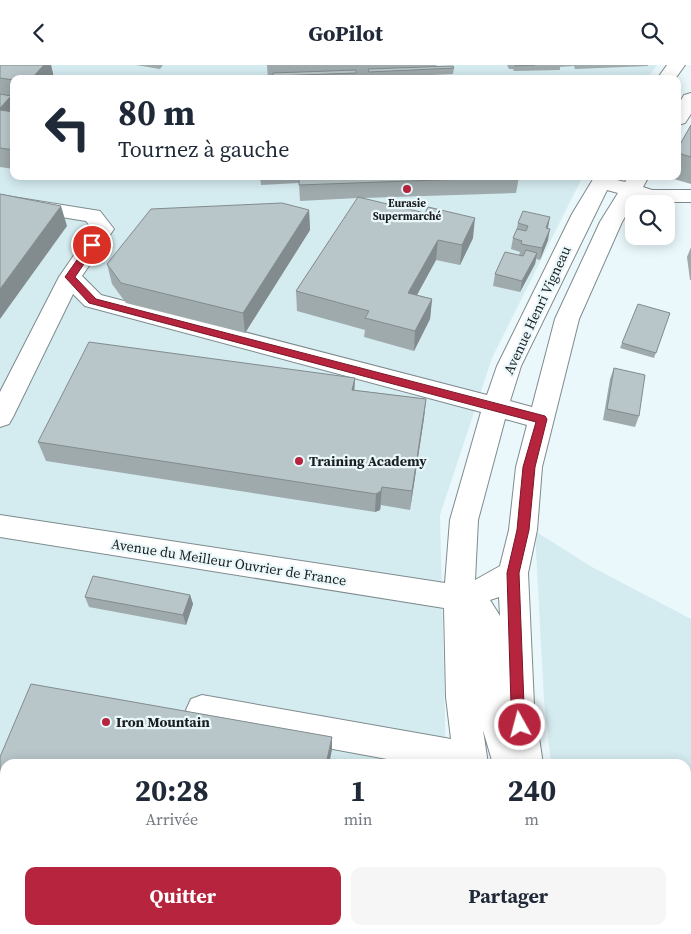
<!DOCTYPE html>
<html lang="fr">
<head>
<meta charset="utf-8">
<style>
	body { margin:0; font-family:"Source Serif 4",serif; background:#f6f6f7; color:#1f2937; height:100vh; display:flex; flex-direction:column; font-size:19px; white-space:nowrap }
	* { box-sizing:border-box; margin:0 }
	p { font-size:16px; color:#747a83 }
	.icon { flex:none; width:28px; height:28px; fill:none; stroke:currentColor; stroke-width:2; stroke-linecap:round; stroke-linejoin:round }
	.map { position:relative; flex:1; overflow:hidden }
	.side { position:absolute; left:0px; top:694px; width:691px; height:176px; display:flex; flex-direction:column; background:#fff; border-radius:15px 15px 0 0; box-shadow:0 2px 12px #0003 }
	.side>* { flex:none }
	.guide { position:absolute; left:10px; top:10px; width:671px; height:105px; border-radius:10px; box-shadow:0 2px 12px #0003; background:#fff; color:#1f2937; overflow:hidden }
	.buttons { position:absolute; left:625px; top:130px; display:grid; gap:10px }
	.buttons a { display:grid; place-items:center; width:50px; height:50px; border-radius:10px; background:#fff; box-shadow:0 2px 12px #0003; font-size:25px }
	.pin { position:absolute; display:grid; place-items:center; width:42px; height:42px; color:#fff; margin:-21px; border:2px solid #fff; border-radius:50%; box-shadow:0 1px 5px #0007 }
	.me { position:absolute; width:55px; margin:-28px; rotate:353deg; stroke-linejoin:round; filter:drop-shadow(0 0 4px #0008) }
	.turn { display:flex; align-items:center; gap:18px; height:105px; padding:0 25px; font-size:22px }
	.turn .icon { width:65px; height:65px; stroke-width:2.5 }
	.turn b { display:block; font-size:35px; line-height:42px }
	.eta { display:flex; justify-content:space-evenly; align-items:center; height:85px; text-align:center }
	.eta b { font-size:30px; font-weight:700; line-height:35px }
	.primary-button { display:flex; gap:10px; margin-top:auto; padding:10px 25px }
	.primary-button a { flex:1; height:58px; border-radius:10px; background:#b6243d; color:#fff; font-size:20px; font-weight:700; line-height:58px; text-align:center }
	.primary-button a+a { background:#f6f6f7; color:#1f2937 }
	header { display:flex; justify-content:space-between; align-items:center; height:65px; padding:0 25px; background:#fff; font-size:22px; font-weight:700 }
	.map>svg:first-child { display:block }
	.built { fill:#d4ebf0 }
	.lines { fill:none; stroke-linecap:round; stroke-linejoin:round }
	.minor-casing { stroke:#7e8b8e; stroke-width:2 }
	.minor { fill:#fff; fill-rule:evenodd }
	.wall { fill:#9faaad }
	.shaded-wall { fill:#828b8d }
	.building { fill:#b9c6c9; stroke:#828b8d }
	.route { fill:#b6243d; stroke:#761728 }
	.poi-dot { fill:#b6243d; stroke:#eaf8fb; stroke-width:2 }
	.labels { text-anchor:middle; dominant-baseline:central; stroke-width:4.5; stroke-linejoin:round; paint-order:stroke }
	.far-poi-label { font-size:11px; font-weight:bold; fill:#1a1e20; stroke:#eaf8fb }
	.street-label { font-size:14px; fill:#1a1e20; stroke:#eaf8fb }
	.poi-label { font-size:14px; font-weight:bold; fill:#1a1e20; stroke:#eaf8fb; text-anchor:start }
</style>
</head>
<body>
<header><svg class="icon" aria-label="back" viewBox="0 0 24 24"><path d="M15 5l-7 7 7 7"/></svg>GoPilot<svg class="icon" aria-label="search" viewBox="0 0 24 24"><circle cx="10" cy="10" r="6"/><path d="M15 15l6 6"/></svg></header>
<div class="map">
<svg width="691" height="869" viewBox="0 0 691 869">
	<rect width="100%" height="100%" fill="#eaf8fb"/>
	<g class="built">
		<polygon points="0,0 657,0 647,14 14,14 14,111 583,111 492,293 440,450 446,699 5,699 5,865 464,865 464,869 0,869"/>
		<polygon points="535,466 590,501 691,554 691,869 584,869 583,865 686,865 686,699 551,699 544,635"/>
	</g>
	<g class="lines">
		<defs>
			<g id="minor">
				<polygon points="667,0 685,0 675,14 657,14"/>
				<polygon points="691,28 691,49 685,58 678,60 678,40 684,30"/>
				<path d="M595 111H615L613 114 625 117 629 111H649L643 122 652 125H691V137H651L636 133 622 157 579 254 542 402 537 465 528 508 534 640 543 699H493L483 665 488 699H414L202 660 191 656 186 645 191 634 202 630 451 674 446 632 444 543 0 472V450L445 518 450 455 481 347 85 241 73 229 13 352 9 359 0 362V327L59 212 92 164 86 156 0 142V130L100 146 114 164 82 211 101 230 487 330 497 301 572 149ZM607 125 618 128 600 157 555 254 532 342 510 336 521 301ZM505 354 527 360 516 402 509 465 500 501 475 515 478 455ZM499 532 500 551 490 535Z"/>
				<polygon points="336,865 374,865 373,869 335,869"/>
				<polygon points="479,865 517,865 518,869 480,869"/>
				<polygon points="538,865 576,865 577,869 539,869"/>
			</g>
		</defs>
		<use href="#minor" class="minor-casing"/>
		<use href="#minor" class="minor"/>
	</g>
	<g class="wall">
		<polygon points="0,0 51,0 54,13 14,14 14,33 11,33 14,41 14,104 0,102"/>
		<polygon points="136,0 163,0 160,4"/>
		<polygon points="267,0 437,0 436,1 454,3 453,9 369,13 368,10 356,10 356,13 345,14 268,14"/>
		<polygon points="507,0 648,0 648,1 575,4 574,1 560,2 560,5 514,6 513,4 509,4"/>
		<polygon points="691,60 691,119 667,112 667,111 678,111 678,83"/>
		<polygon points="58,111 70,111 69,113"/>
		<polygon points="260,111 519,111 519,112 516,128 363,133 473,173 460,200 436,195 417,230 432,234 430,254 414,286 364,272 365,265 297,246 296,226 358,133 300,136 299,118 261,120"/>
		<polygon points="309,145 310,165 245,268 126,238 112,219 107,199"/>
		<polygon points="518,158 548,164 548,175 540,195 536,194 535,199 520,227 493,221 495,209 523,191 519,190 520,187 511,184 513,173 516,166"/>
		<polygon points="691,182 691,215 690,215 687,192"/>
		<polygon points="670,248 654,293 620,283 622,278"/>
		<polygon points="614,303 639,351 635,362 603,355 610,314"/>
		<polygon points="355,313 354,325 426,334 424,353 410,445 381,440 380,445 375,447 46,396 38,377"/>
		<polygon points="190,530 193,539 186,560 89,542 85,532"/>
		<polygon points="332,672 332,684 329,699 5,699 5,830 0,829 0,692"/>
		<polygon points="178,865 295,865 294,869 198,869"/>
	</g>
	<g class="shaded-wall">
		<polygon points="44,0 51,0 54,13 54,14 31,14"/>
		<polygon points="11,31 14,41 14,54 0,49 0,43"/>
		<polygon points="61,141 67,161 0,254 0,224"/>
		<polygon points="309,145 310,165 245,268 243,248"/>
		<polygon points="550,152 548,163 543,175 546,163"/>
		<polygon points="475,153 473,173 460,200 462,180"/>
		<polygon points="550,164 548,175 540,195 542,183"/>
		<polygon points="438,175 436,195 407,248 408,228"/>
		<polygon points="537,188 535,199 520,227 522,216"/>
		<polygon points="432,234 430,254 414,286 415,266"/>
		<polygon points="355,313 354,333 352,325"/>
		<polygon points="426,334 424,353 410,445 412,426"/>
		<polygon points="382,422 380,445 375,447 376,429"/>
		<polygon points="190,530 193,539 186,560 183,550"/>
		<polygon points="332,672 332,684 329,699 326,699"/>
		<polygon points="292,865 295,865 294,869 291,869"/>
	</g>
	<g class="building">
		<polygon points="0,0 44,0 31,14 14,14 14,15 0,13"/>
		<polygon points="515,0 535,0 515,1"/>
		<polygon points="453,1 454,3 369,7 368,4"/>
		<polygon points="356,5 356,8 273,11 273,8"/>
		<polygon points="0,29 11,31 0,43"/>
		<polygon points="0,45 14,47 14,85 0,83"/>
		<polygon points="691,60 691,92 678,88 678,83"/>
		<polygon points="299,111 519,111 519,112 299,120"/>
		<polygon points="0,129 61,141 0,224"/>
		<polygon points="358,132 425,148 428,142 475,153 462,180 438,175 408,228 432,234 415,266 365,253 369,246 296,226"/>
		<polygon points="282,138 309,145 243,248 121,218 107,199 151,144"/>
		<polygon points="523,146 550,152 546,163 550,164 542,183 521,179 522,176 513,173 517,164 526,166 528,161 518,158"/>
		<polygon points="526,185 537,188 522,216 495,209 505,187 523,191"/>
		<polygon points="638,239 670,248 656,288 622,278"/>
		<polygon points="89,277 355,313 352,325 426,334 412,426 382,422 381,426 376,429 38,377"/>
		<polygon points="614,303 645,310 639,351 607,344"/>
		<polygon points="93,511 190,530 183,550 85,532"/>
		<polygon points="31,619 332,672 326,699 5,699 5,823 0,822 0,692"/>
		<polygon points="212,865 292,865 291,869 231,869"/>
	</g>
	<polygon class="route" points="89,178 97,180 75,212 96,234 545,351 547,354 535,402 529,465 519,508 524,640 527,660 525,664 520,666 516,664 511,640 507,508 517,465 523,402 536,357 89,238 65,212"/>
	<g class="poi-dot">
		<circle cx="407" cy="124" r="5"/>
		<circle cx="299" cy="396" r="5"/>
		<circle cx="106" cy="657" r="5"/>
	</g>
	<g class="labels">
		<g class="far-poi-label">
			<text x="407" y="138">Eurasie<tspan x="407" dy="13">Supermarché</tspan></text>
		</g>
		<g class="street-label">
			<text transform="translate(537 245) rotate(-65)">Avenue Henri Vigneau</text>
			<text transform="translate(229 497) rotate(9)">Avenue du Meilleur Ouvrier de France</text>
		</g>
		<g class="poi-label">
			<text x="309" y="396">Training Academy</text>
			<text x="116" y="657">Iron Mountain</text>
		</g>
	</g>
</svg>
<div class="buttons">
<a><svg class="icon" aria-label="search" viewBox="0 0 24 24"><circle cx="10" cy="10" r="6"/><path d="M15 15l6 6"/></svg></a>
</div>
<div class="pin" style="left:92px;top:180px;background:#d93025"><svg class="icon" aria-label="arrive" viewBox="0 0 24 24"><path d="M6 21V4h12l-3 4 3 4H6"/></svg></div>
<svg class="me" style="left:520px;top:660px" viewBox="-20 -20 40 40"><circle r="17" fill="#b6243d" stroke="#fff" stroke-width="3"/><path d="M0-11L8 9 0 5-8 9z" fill="#fff"/></svg>
<div class="guide">
<div class="turn"><svg class="icon" aria-label="left" viewBox="0 0 24 24"><path d="M17 20v-9H6M10 6l-5 5 5 5"/></svg><div><b>80 m</b>Tournez à gauche</div></div>
</div>
<section class="side">
<div class="eta">
<div><b>20:28</b><p>Arrivée</p></div>
<div><b>1</b><p>min</p></div>
<div><b>240</b><p>m</p></div>
</div>
<div class="primary-button"><a>Quitter</a><a>Partager</a></div>
</section>
</div>
</body>
</html>
